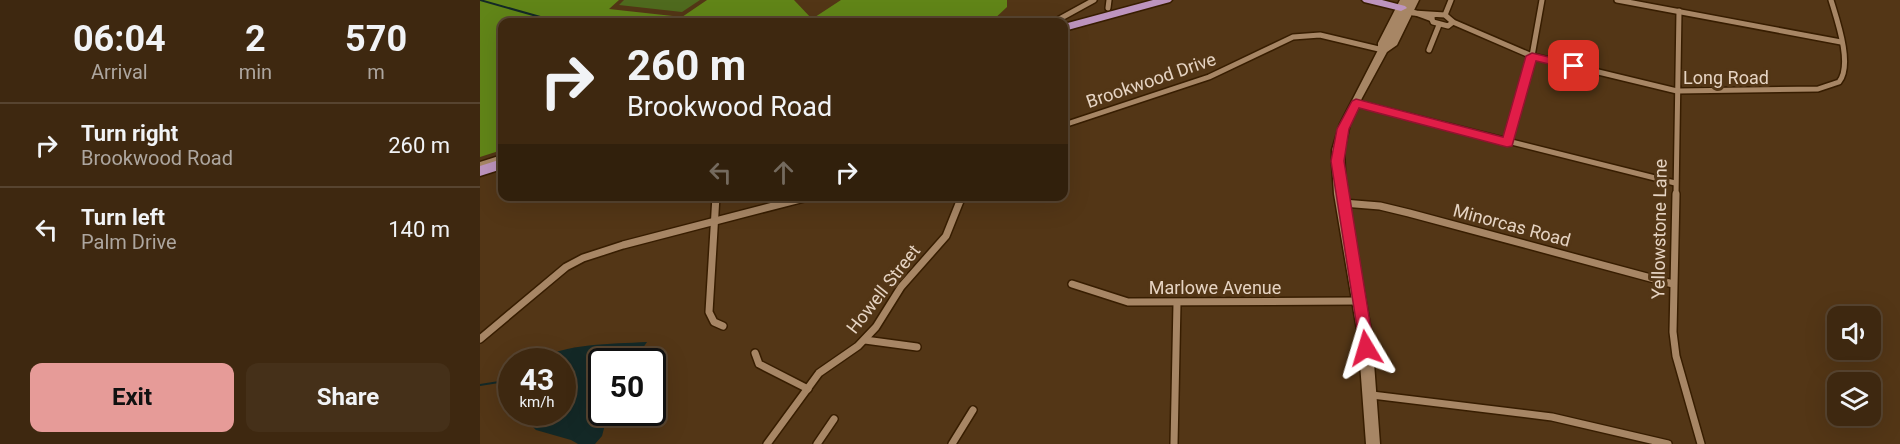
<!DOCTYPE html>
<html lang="en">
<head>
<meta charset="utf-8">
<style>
	body { margin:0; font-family:Roboto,sans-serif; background:#453019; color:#f1f3f6; height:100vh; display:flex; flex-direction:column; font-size:22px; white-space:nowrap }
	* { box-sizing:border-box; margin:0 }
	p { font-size:20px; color:#ada69f }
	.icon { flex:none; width:33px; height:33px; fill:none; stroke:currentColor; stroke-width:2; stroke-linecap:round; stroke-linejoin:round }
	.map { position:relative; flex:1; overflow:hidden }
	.sheet { display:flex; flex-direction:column; background:#3e2810; width:480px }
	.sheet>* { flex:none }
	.banner { position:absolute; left:18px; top:18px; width:570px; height:183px; border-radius:12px; box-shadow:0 6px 24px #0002,0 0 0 2px #574430; background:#3e2810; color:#f1f3f6; overflow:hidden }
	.buttons { position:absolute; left:1347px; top:306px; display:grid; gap:12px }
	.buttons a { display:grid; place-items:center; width:54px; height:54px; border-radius:12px; background:#3e2810; box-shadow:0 6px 24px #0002,0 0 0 2px #574430; font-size:30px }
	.speed { position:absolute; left:18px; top:348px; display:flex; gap:12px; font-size:30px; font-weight:700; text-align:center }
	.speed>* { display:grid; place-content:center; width:78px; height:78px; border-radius:50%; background:#3e2810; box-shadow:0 6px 24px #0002,0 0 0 2px #574430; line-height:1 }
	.speed small { font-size:15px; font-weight:400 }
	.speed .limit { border:3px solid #111; border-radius:9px; background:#fff; color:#111 }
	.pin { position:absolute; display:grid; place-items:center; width:51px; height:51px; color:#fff; margin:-26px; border-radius:12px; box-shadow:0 3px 9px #0006 }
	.me { position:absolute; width:66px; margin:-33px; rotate:353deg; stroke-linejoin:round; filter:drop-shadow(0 0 4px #0008) }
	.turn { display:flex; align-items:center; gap:21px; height:126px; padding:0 30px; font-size:27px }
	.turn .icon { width:78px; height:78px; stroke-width:2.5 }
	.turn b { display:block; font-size:42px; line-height:51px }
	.lanes { display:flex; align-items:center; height:57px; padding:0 30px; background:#0003; justify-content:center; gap:30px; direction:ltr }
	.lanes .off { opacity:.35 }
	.eta { display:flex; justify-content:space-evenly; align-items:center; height:102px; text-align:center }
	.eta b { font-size:36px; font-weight:700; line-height:42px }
	.button { display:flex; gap:12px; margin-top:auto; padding:12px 30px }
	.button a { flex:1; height:69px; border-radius:12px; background:#e69b98; color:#111; font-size:24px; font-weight:700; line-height:69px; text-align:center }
	.button a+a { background:#453019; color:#f1f3f6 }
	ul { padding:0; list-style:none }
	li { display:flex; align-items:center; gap:18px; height:84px; padding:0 30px; border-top:2px solid #574430 }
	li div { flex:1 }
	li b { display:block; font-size:22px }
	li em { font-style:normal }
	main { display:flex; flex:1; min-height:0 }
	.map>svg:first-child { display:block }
	.green { fill:#4f6a1e }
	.forest { fill:#618518 }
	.water { fill:#142927 }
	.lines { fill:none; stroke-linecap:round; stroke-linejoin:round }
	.stream { stroke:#142927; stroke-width:2 }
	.minor-far1-casing { stroke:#371d00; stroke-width:8 }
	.minor-casing { stroke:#371d00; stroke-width:10 }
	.secondary-casing { stroke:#371d00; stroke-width:3 }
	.primary-casing { stroke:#371d00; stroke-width:3 }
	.minor-far1 { stroke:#a78665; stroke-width:5 }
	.minor { stroke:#a78665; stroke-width:7 }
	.secondary { fill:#a78665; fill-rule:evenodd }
	.primary { fill:#bd94be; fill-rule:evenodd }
	.route { fill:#e11d48; stroke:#92132f; stroke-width:1.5 }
	.labels { text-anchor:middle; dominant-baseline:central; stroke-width:6; stroke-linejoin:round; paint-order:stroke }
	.street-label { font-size:18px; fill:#e6d4c3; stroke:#533616 }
</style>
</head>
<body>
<main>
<section class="sheet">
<div class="eta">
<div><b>06:04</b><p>Arrival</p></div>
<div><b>2</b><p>min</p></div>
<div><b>570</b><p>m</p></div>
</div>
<ul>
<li><svg class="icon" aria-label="right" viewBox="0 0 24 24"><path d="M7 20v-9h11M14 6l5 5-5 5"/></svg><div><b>Turn right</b><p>Brookwood Road</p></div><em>260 m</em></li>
<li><svg class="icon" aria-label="left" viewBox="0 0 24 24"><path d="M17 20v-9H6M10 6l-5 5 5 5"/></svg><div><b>Turn left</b><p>Palm Drive</p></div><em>140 m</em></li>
</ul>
<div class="button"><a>Exit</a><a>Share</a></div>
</section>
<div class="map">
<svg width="1420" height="444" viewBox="0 0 1420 444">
	<rect width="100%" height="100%" fill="#533616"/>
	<polygon class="green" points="144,0 220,0 202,12 139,5"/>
	<polygon class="forest" points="0,0 139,0 129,9 202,17 227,0 314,0 332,19 361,0 527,0 527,7 511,22 22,22 22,150 0,157"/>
	<path class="water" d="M167 342 154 361 122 362V412L128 413 122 436 115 444H98L91 440 56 430 46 420 33 413 82 412V362L54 361C87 343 130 344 167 342Z"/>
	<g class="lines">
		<g class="stream">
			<polyline points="0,0 78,22"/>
			<polyline points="0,385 32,380"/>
		</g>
		<defs>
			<g id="minor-far1">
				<polyline points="1137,0 1361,42"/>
				<polyline points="628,8 629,0"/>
				<polyline points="933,12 952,19"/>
				<polyline points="933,13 965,15 973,22 968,26 953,22 951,17 954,15"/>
				<polyline points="965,15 971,0"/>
				<polyline points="574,22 614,0"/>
				<path d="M973 22 1052 56 1197 91 1338 89 1359 82C1373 65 1357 20 1351 0"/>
				<polyline points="949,50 959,25"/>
				<polyline points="876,103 1195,183"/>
				<polyline points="584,125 729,77 813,37 840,35 903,50"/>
				<polyline points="1027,143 1052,56 1062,0"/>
				<polyline points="1196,196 1199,11"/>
			</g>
			<g id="minor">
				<polyline points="1196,194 1193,332 1196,356 1221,444"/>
				<polyline points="236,196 229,312 234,322 243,326"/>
				<polyline points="863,203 900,206 929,213 1193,284"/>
				<polyline points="592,284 648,302 879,301"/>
				<polyline points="0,339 86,267 103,258 143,245 332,196"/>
				<polyline points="385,340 437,347"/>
				<polyline points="275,353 279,364 328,389"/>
				<polyline points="892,395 1072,417 1188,444"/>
				<polyline points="287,444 339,373 378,346 396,327 421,287 466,236 482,196"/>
				<polyline points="337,444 354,419"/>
				<polyline points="472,444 493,410"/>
				<polyline points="694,444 697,303"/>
			</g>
			<g id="secondary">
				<polygon points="920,0 939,0 917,45 907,52 882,98 870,124 864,150 866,194 892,336 900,444 886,444 878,336 854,194 852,163 852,150 860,124 898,50 898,43"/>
				<polygon points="22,155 22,163 0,170 0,162"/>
			</g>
			<g id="primary">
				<polygon points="673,0 692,0 690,2 584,31 584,24"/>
				<polygon points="882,0 902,0 925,6 927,8 921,11 884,2"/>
				<polygon points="22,159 22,169 0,176 0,166"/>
			</g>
		</defs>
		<use href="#minor-far1" class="minor-far1-casing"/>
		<use href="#minor" class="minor-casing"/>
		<use href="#secondary" class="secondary-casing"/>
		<use href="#primary" class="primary-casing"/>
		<use href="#minor-far1" class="minor-far1"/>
		<use href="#minor" class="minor"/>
		<use href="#secondary" class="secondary"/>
		<use href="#primary" class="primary"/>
	</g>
	<polygon class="route" points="1052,53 1098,64 1099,66 1094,70 1056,61 1032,146 1027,147 879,108 869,129 864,161 894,348 892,353 886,355 881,353 851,161 857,129 872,101 876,99 1023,137 1046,56"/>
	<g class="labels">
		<g class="street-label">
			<text x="1246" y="77">Long Road</text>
			<text transform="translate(671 80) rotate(-19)">Brookwood Drive</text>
			<text transform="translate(1032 225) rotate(15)">Minorcas Road</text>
			<text transform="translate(1179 229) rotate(-89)">Yellowstone Lane</text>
			<text x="735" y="287">Marlowe Avenue</text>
			<text transform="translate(403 289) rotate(-52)">Howell Street</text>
		</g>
	</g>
</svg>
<div class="buttons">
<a><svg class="icon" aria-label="sound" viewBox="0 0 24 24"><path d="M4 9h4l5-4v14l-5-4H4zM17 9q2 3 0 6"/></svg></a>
<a><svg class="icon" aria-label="layers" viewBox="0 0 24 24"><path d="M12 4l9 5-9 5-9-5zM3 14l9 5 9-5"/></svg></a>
</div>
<div class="speed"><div>43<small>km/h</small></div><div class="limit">50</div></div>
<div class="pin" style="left:1094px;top:66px;background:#d93025"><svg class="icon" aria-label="arrive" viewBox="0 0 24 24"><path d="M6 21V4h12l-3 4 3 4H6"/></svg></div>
<svg class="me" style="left:886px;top:348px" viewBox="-20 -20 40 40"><path d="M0-17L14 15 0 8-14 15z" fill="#e11d48" stroke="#fff" stroke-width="4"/></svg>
<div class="banner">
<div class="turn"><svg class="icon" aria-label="right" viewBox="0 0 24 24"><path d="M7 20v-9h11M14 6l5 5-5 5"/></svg><div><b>260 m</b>Brookwood Road</div></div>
<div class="lanes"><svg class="icon off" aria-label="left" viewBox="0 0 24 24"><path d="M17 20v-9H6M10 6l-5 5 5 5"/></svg><svg class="icon off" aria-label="ahead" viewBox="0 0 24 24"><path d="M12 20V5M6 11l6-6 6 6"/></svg><svg class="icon" aria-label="right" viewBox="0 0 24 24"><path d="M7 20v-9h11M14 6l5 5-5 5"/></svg></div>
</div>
</div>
</main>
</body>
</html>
